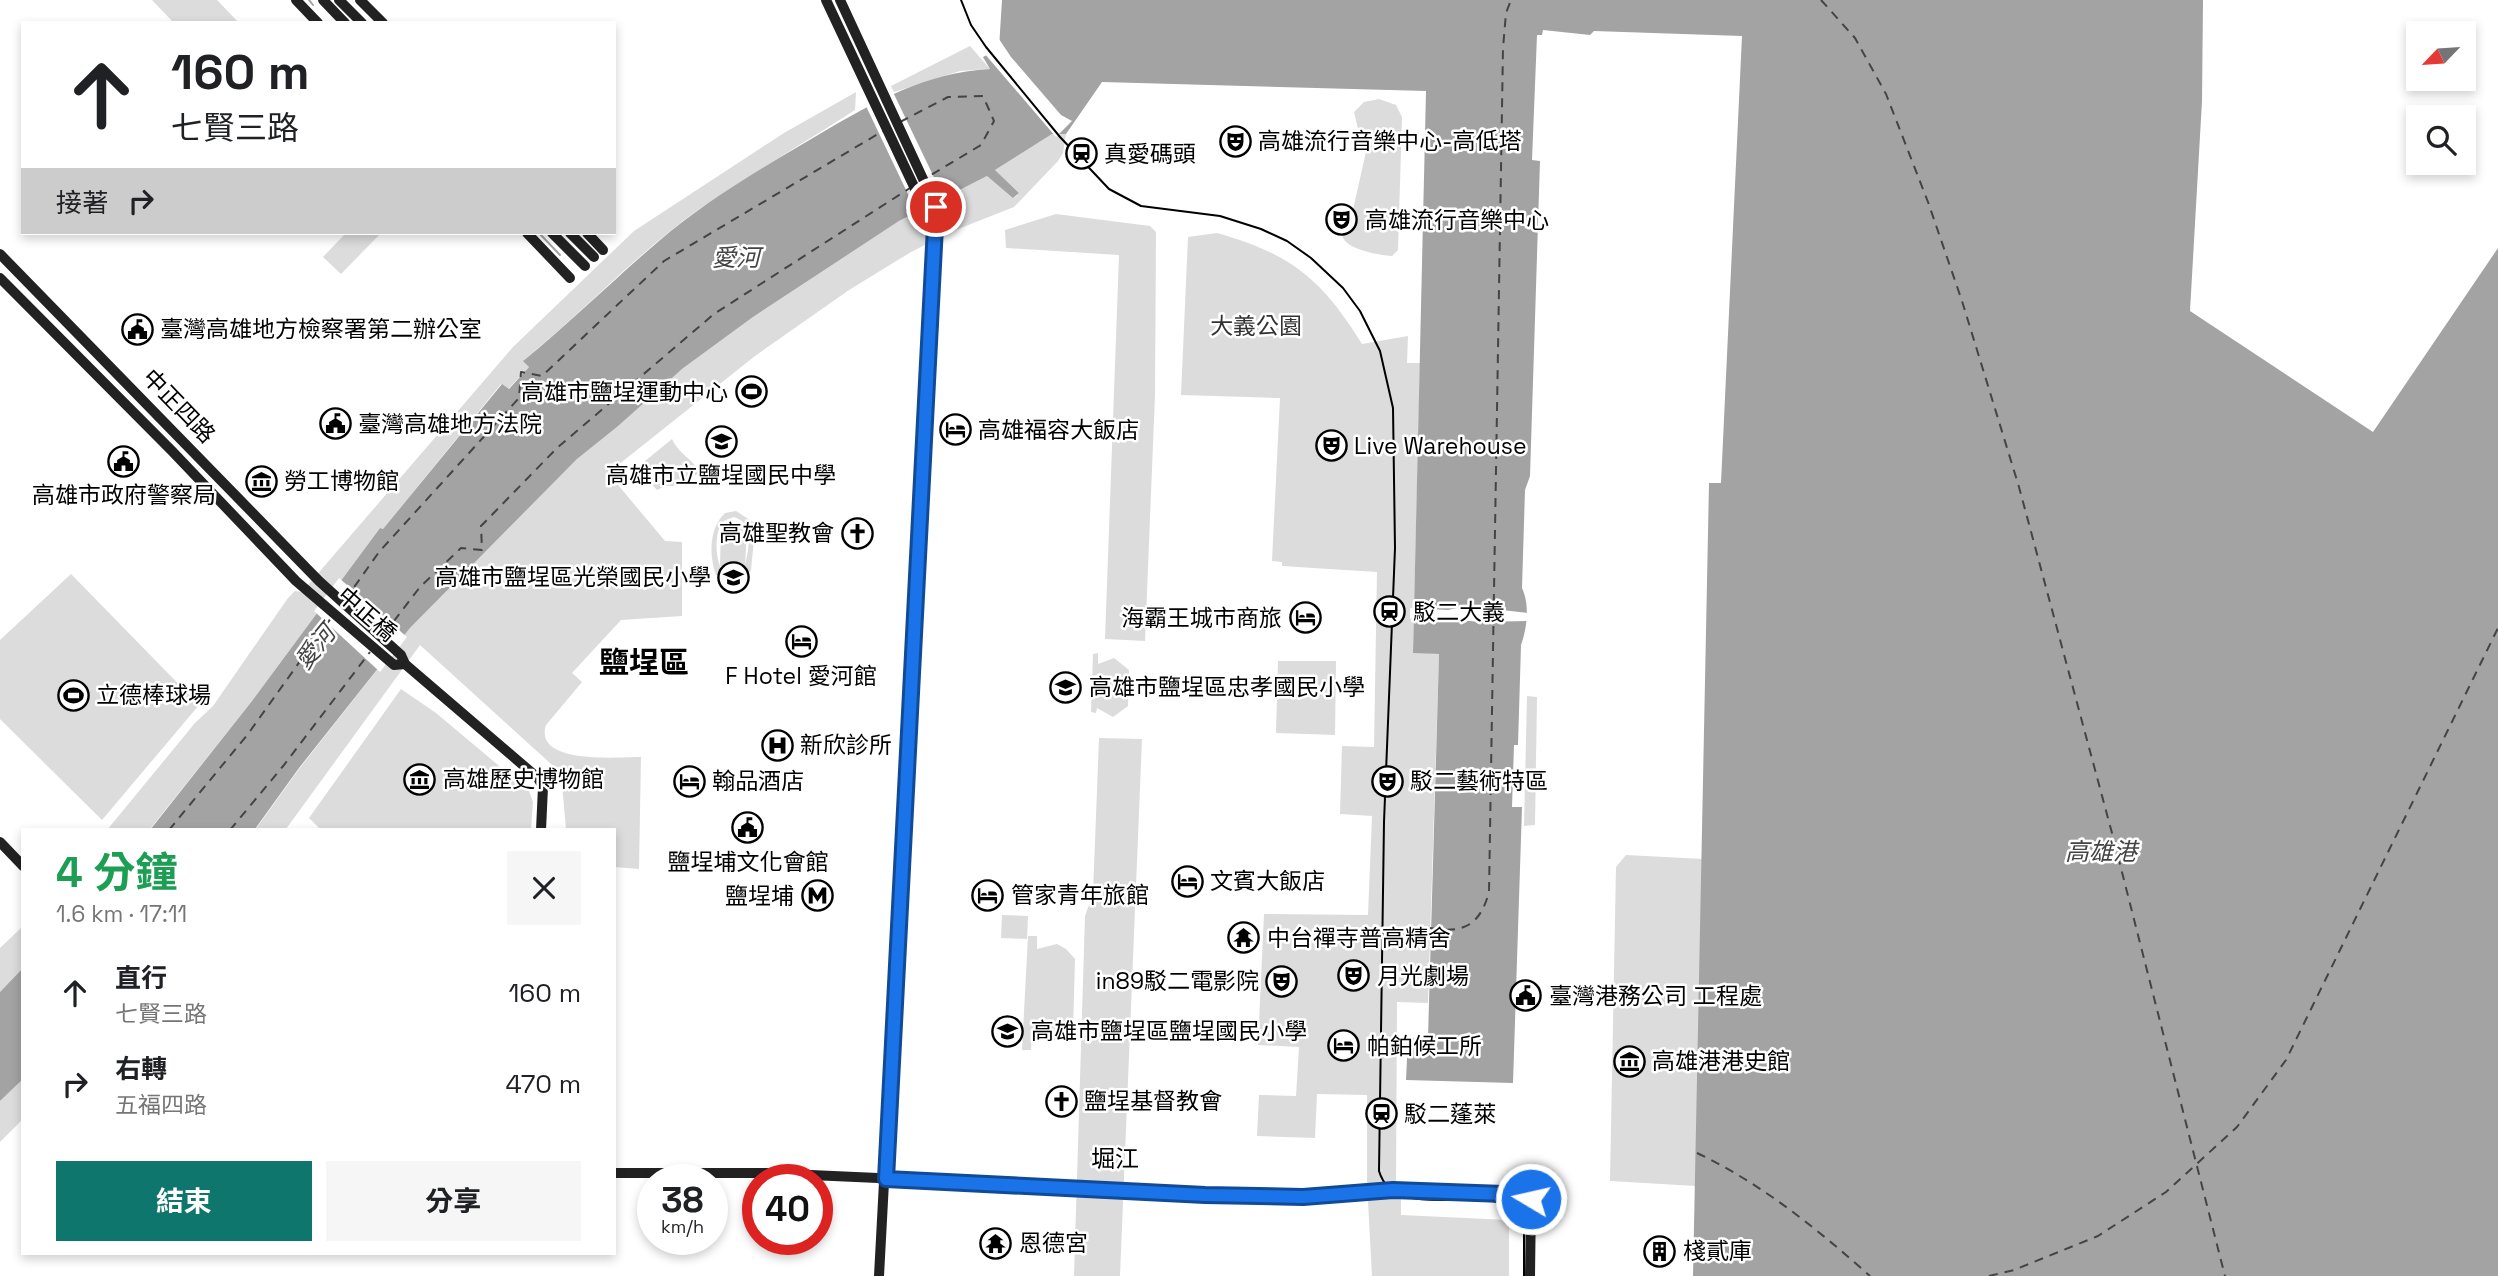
<!DOCTYPE html>
<html lang="zh-TW">
<head>
<meta charset="utf-8">
<style>
	body { margin:0; font-family:"Space Grotesk","Noto Sans TC",sans-serif; background:#f6f6f6; color:#202124; height:100vh; display:flex; flex-direction:column; font-size:26px; white-space:nowrap }
	* { box-sizing:border-box; margin:0 }
	p { font-size:23px; color:#757577 }
	.icon { flex:none; width:38px; height:38px; fill:none; stroke:currentColor; stroke-width:2; stroke-linecap:round; stroke-linejoin:round }
	.map { position:relative; flex:1; overflow:hidden }
	.drawer { position:absolute; left:21px; top:828px; width:595px; height:427px; display:flex; flex-direction:column; background:#fff; border-radius:0px; box-shadow:0 4px 10px #0003 }
	.drawer>* { flex:none }
	.hud { position:absolute; left:21px; top:21px; width:595px; height:214px; border-radius:0px; box-shadow:0 4px 10px #0003; background:#fff; color:#202124; overflow:hidden }
	.needle { width:46px; rotate:245deg }
	.controls { position:absolute; left:2406px; top:21px; display:grid; gap:14px }
	.controls a { display:grid; place-items:center; width:70px; height:70px; border-radius:0px; background:#fff; box-shadow:0 4px 10px #0003; font-size:35px }
	.speed { position:absolute; left:637px; top:1164px; display:flex; gap:14px; font-size:35px; font-weight:700; text-align:center }
	.speed>* { display:grid; place-content:center; width:91px; height:91px; border-radius:50%; background:#fff; box-shadow:0 4px 10px #0003; line-height:1 }
	.speed small { font-size:18px; font-weight:400 }
	.speed .limit { border:10px solid #d22; background:#fff; color:#111 }
	.pin { position:absolute; display:grid; place-items:center; width:60px; height:60px; color:#fff; margin:-30px; border:4px solid #fff; border-radius:50%; box-shadow:0 2px 7px #0007 }
	.me { position:absolute; width:77px; margin:-38px; rotate:279deg; stroke-linejoin:round; filter:drop-shadow(0 0 5px #0008) }
	.turn { display:flex; align-items:center; gap:24px; height:147px; padding:0 35px; font-size:32px }
	.turn .icon { width:91px; height:91px; stroke-width:2.5 }
	.turn b { display:block; font-size:49px; line-height:60px }
	.then { display:flex; align-items:center; height:66px; padding:0 35px; background:#0003; gap:14px; font-size:26px }
	.round { display:grid; place-items:center; flex:none; width:74px; height:74px; border-radius:0px; background:#f6f6f6 }
	.summary { display:flex; align-items:center; justify-content:space-between; height:119px; padding:0 35px }
	h1 { font-size:42px; font-weight:700; line-height:52px; color:#1e9e55 }
	.primary-button { display:flex; gap:14px; margin-top:auto; padding:14px 35px }
	.primary-button a { flex:1; height:80px; border-radius:0px; background:#0f766e; color:#fff; font-size:28px; font-weight:700; line-height:80px; text-align:center }
	.primary-button a+a { background:#f6f6f6; color:#202124 }
	ul { padding:0; list-style:none }
	li { display:flex; align-items:center; gap:21px; height:91px; padding:0 35px }
	li div { flex:1 }
	li b { display:block; font-size:26px }
	li em { font-style:normal }
	.map>svg:first-child { display:block }
	.green { fill:#dcdcdc; fill-rule:evenodd }
	.water { fill:#a3a3a3 }
	.pier { fill:#fff }
	.lines { fill:none; stroke-linecap:round; stroke-linejoin:round }
	.stream { stroke:#a3a3a3; stroke-width:2 }
	.ferry { stroke:#444; stroke-width:2; stroke-dasharray:9 7; stroke-linecap:butt }
	.secondary { stroke:#222; stroke-width:10 }
	.tram { stroke:#000; stroke-width:2 }
	.route-casing { stroke:#114b97; stroke-width:18 }
	.route { stroke:#1a73e8; stroke-width:12 }
	.labels { text-anchor:middle; dominant-baseline:central; stroke-width:5; stroke-linejoin:round; paint-order:stroke }
	.poi-label { font-size:23px; fill:#000; stroke:#fff; text-anchor:start }
	.park-label { font-size:23px; fill:#333; stroke:#fff }
	.street-label { font-size:23px; fill:#000; stroke:#fff }
	.water-label { font-size:24px; font-style:italic; fill:#444; stroke:#fff }
	.neighbourhood-label { font-size:24px; fill:#000; stroke:#fff }
	.district-label { font-size:30px; font-weight:bold; fill:#000; stroke:#fff }
</style>
</head>
<body>
<div class="map">
<svg width="2498" height="1276" viewBox="0 0 2498 1276">
	<rect width="100%" height="100%" fill="#fff"/>
	<g class="green">
		<polygon points="152,0 217,0 239,23 174,23"/>
		<polygon points="970,46 990,69 960,71 894,92 891,86"/>
		<path d="M856 92 855 110C803 144 748 175 698 210 636 254 582 313 524 360L529 367 508 389 501 384 383 529 380 528 252 701 150 829 107 830 195 723 213 706 288 598 295 591 302 592 513 347 634 231 784 133Z"/>
		<path d="M1379 99 1396 105 1402 117 1398 250 1392 256C1370 254 1320 245 1352 214L1368 143 1358 129 1354 112 1364 102Z"/>
		<path d="M1052 134H1066L1063 153 1058 161 1014 207 953 231 911 252 849 290 755 356 608 473 665 541 682 542V616L621 620 572 673 582 682 546 725C533 765 618 757 641 757L639 869 614 867V830L566 829 561 773 420 645 286 829 255 830 299 769 410 628 577 459 682 369 753 317 899 221 987 176 1014 198 1019 193 995 170Z"/>
		<polygon points="1056,214 1150,226 1156,232 1155,395 1145,641 1105,639 1119,255 1006,248 1005,230"/>
		<polygon points="346,233 381,233 341,274 323,257"/>
		<path d="M1217 233C1291 254 1322 279 1362 344L1408 336 1407 363H1420L1413 652 1439 654 1428 1003 1397 1002 1396 1186 1401 1187V1215L1509 1220V1276H1372L1367 1183V1095L1317 1094 1315 1138 1257 1136 1259 1095 1296 1096 1299 1047 1258 1045 1264 914 1368 915 1372 816 1340 814 1342 746 1374 747 1377 572 1282 566V562L1272 561 1280 398 1181 395 1188 237Z"/>
		<path d="M672 439C678 453 692 459 700 472L680 486H665L657 490 646 478 645 461Z"/>
		<path d="M736 511 753 522 755 529 751 570C742 584 728 584 716 575 709 555 709 528 725 513ZM734 517C755 524 749 547 745 565L747 529 721 528 720 566 746 567 741 573 730 577C715 572 714 539 720 526 723 520 728 519 734 517Z"/>
		<polygon points="71,574 199,705 102,820 0,719 0,640"/>
		<polygon points="1098,653 1098,664 1114,658 1129,670 1128,706 1113,717 1097,708 1096,713 1091,712 1093,654"/>
		<polygon points="1278,661 1336,661 1335,735 1276,733"/>
		<polygon points="401,689 436,713 529,791 533,802 531,829 320,829 309,818"/>
		<polygon points="1527,696 1537,697 1535,825 1524,826"/>
		<polygon points="1099,738 1142,739 1120,1276 1074,1276 1085,916 1093,894"/>
		<polygon points="1626,855 1703,859 1696,1186 1610,1181 1616,867"/>
		<polygon points="1002,915 1028,916 1027,939 1001,938"/>
		<polygon points="23,926 23,968 0,992 0,948"/>
		<path d="M1028 936H1037V949L1057 944 1066 949 1075 959 1073 1029C1061 1043 1047 1044 1032 1033L1031 1050H1022Z"/>
		<polygon points="23,1079 23,1119 0,1142 0,1101"/>
	</g>
	<g class="water">
		<path d="M1002 0H2203L2202 101 2190 311 2373 432 2498 248V1276H1693L1709 483H1721L1742 36 1594 31 1590 35 1543 30 1542 35H1537L1532 160 1540 161 1530 476 1525 490 1522 588C1530 605 1527 628 1521 645L1518 745H1514L1512 807H1522L1513 1083 1406 1080 1408 1038H1428L1439 654 1413 653 1426 91 1102 82 1066 134H1052L995 170 1019 193 1013 198 987 176 899 221 753 317 682 369 618 426 577 459 410 628 299 768 255 829 150 830 252 701 380 528 383 529 502 384 509 389 529 367 523 361C570 323 613 280 659 241 708 199 767 165 823 132 878 100 925 73 990 69L983 57 999 48Z"/>
		<polygon points="23,968 23,1079 0,1101 0,992"/>
	</g>
	<g class="pier">
		<polygon points="999,39 1011,57 1061,115 1072,121 1056,137 984,53 996,46"/>
		<polygon points="892,90 943,196 916,211 865,104"/>
		<polygon points="339,578 407,637 380,672 314,611"/>
		<polygon points="1466,606 1529,613 1529,621 1480,622 1417,616 1410,619 1410,608 1448,610"/>
	</g>
	<g class="lines">
		<g class="stream">
			<polyline points="309,0 313,5"/>
			<polyline points="539,233 560,255"/>
		</g>
		<g class="ferry">
			<polyline points="1821,0 1855,38 1886,94 1928,202 1962,301 2019,487 2112,833 2225,1276"/>
			<polyline points="900,122 948,97 983,96 994,121 981,145 926,178"/>
			<polyline points="345,600 379,552 519,398 521,372 542,376 664,261 883,131"/>
			<polyline points="384,634 420,587 461,548 482,550 481,526 557,448 714,314 910,188"/>
			<polyline points="169,830 248,734 331,618"/>
			<polyline points="230,830 284,765 370,652"/>
			<path d="M1430 928C1464 934 1480 925 1489 892L1503 48 1506 13 1511 0"/>
			<path d="M1697 1153C1762 1184 1816 1228 1870 1276"/>
			<polyline points="1989,1276 2014,1270 2098,1236 2166,1192 2237,1127 2286,1060 2498,628"/>
		</g>
		<g class="secondary">
			<polyline points="296,0 318,23"/>
			<polyline points="323,0 345,23"/>
			<polyline points="339,0 362,23"/>
			<polyline points="360,0 383,23"/>
			<polyline points="826,0 934,229"/>
			<polyline points="840,0 936,207 879,1276"/>
			<polyline points="527,233 570,278"/>
			<polyline points="552,233 585,266"/>
			<polyline points="570,233 594,257"/>
			<polyline points="587,233 603,250"/>
			<polyline points="0,254 319,581 401,655 405,664 538,778 543,787 541,830"/>
			<polyline points="0,278 172,451 296,581 394,665 405,664"/>
			<polyline points="0,842 23,866"/>
			<polyline points="614,1173 766,1173 1303,1197 1393,1190 1504,1194 1531,1199 1530,1276"/>
		</g>
		<path class="tram" d="M961 0 971 25 986 47 1060 137 1109 189 1141 206 1220 216 1261 229 1287 241 1311 258 1343 288 1360 311 1380 351 1393 408 1395 548 1384 822 1379 1171C1394 1222 1476 1185 1513 1208L1524 1232V1276"/>
	</g>
	<g class="lines">
		<defs>
			<polyline id="route" points="936,207 886,1179 1205,1195 1303,1197 1393,1190 1504,1194 1531,1199"/>
		</defs>
		<use href="#route" class="route-casing"/>
		<use href="#route" class="route"/>
	</g>
	<defs>
		<symbol id="theatre-ring" viewBox="-11 -11 22 22"><circle r="9.5" fill="#fff" stroke="#000" stroke-width="1.5"/><path d="M-5-5.5Q0-4 5-5.5V0Q5 5 0 6Q-5 5-5 0ZM-3.3-2.5H-1v1.5H-3.3ZM1-2.5H3.3v1.5H1ZM-2.8 1Q0 5.5 2.8 1Z" fill="#000"/></symbol>
		<symbol id="station-ring" viewBox="-11 -11 22 22"><circle r="9.5" fill="#fff" stroke="#000" stroke-width="1.5"/><path d="M-3-6H3Q5-6 5-4V2Q5 4 3 4L4.5 6H3L1.5 4h-3L-3 6H-4.5L-3 4Q-5 4-5 2V-4Q-5-6-3-6ZM-3.5-4v3h7v-3ZM-3.5 1v1.5H-2V1ZM2 1v1.5H3.5V1Z" fill="#000"/></symbol>
		<symbol id="civic-ring" viewBox="-11 -11 22 22"><circle r="9.5" fill="#fff" stroke="#000" stroke-width="1.5"/><path d="M-.6-6.5H3V-4.5H.6V-3L4-1V1h2V6H-6V1h2V-1L-.6-3ZM-1.2 2.5V6h2.4V2.5Z" fill="#000"/></symbol>
		<symbol id="stadium-ring" viewBox="-11 -11 22 22"><circle r="9.5" fill="#fff" stroke="#000" stroke-width="1.5"/><path d="M0-5a6.5 5 0 1 0 0 10a6.5 5 0 1 0 0-10ZM-3.5-1.8h7v3.6h-7Z" fill="#000"/></symbol>
		<symbol id="hotel-ring" viewBox="-11 -11 22 22"><circle r="9.5" fill="#fff" stroke="#000" stroke-width="1.5"/><path d="M-6-4.5h1.5V1H6V5H4.5V3h-9V5H-6ZM-4 0a1.8 1.8 0 1 1 3.6 0ZM.5 0V-2.5h3Q6-2.5 6 0Z" fill="#000"/></symbol>
		<symbol id="school-ring" viewBox="-11 -11 22 22"><circle r="9.5" fill="#fff" stroke="#000" stroke-width="1.5"/><path d="M0-5L7-2L0 1L-7-2ZM-4 1L0 2.5L4 1V4Q0 6-4 4Z" fill="#000"/></symbol>
		<symbol id="museum-ring" viewBox="-11 -11 22 22"><circle r="9.5" fill="#fff" stroke="#000" stroke-width="1.5"/><path d="M0-6L6-3V-2H-6V-3ZM-5-1h2V3h-2ZM-1-1h2V3h-2ZM3-1h2V3H3ZM-6 4H6V6H-6Z" fill="#000"/></symbol>
		<symbol id="church-ring" viewBox="-11 -11 22 22"><circle r="9.5" fill="#fff" stroke="#000" stroke-width="1.5"/><path d="M-1.2-6h2.4v3.5h3.3v2.4h-3.3V6h-2.4V-.1h-3.3v-2.4h3.3Z" fill="#000"/></symbol>
		<symbol id="hospital-ring" viewBox="-11 -11 22 22"><circle r="9.5" fill="#fff" stroke="#000" stroke-width="1.5"/><path d="M-5-5h3v3.5h4V-5h3V5h-3V1.5h-4V5h-3Z" fill="#000"/></symbol>
		<symbol id="metro-ring" viewBox="-11 -11 22 22"><circle r="9.5" fill="#fff" stroke="#000" stroke-width="1.5"/><path d="M-5.5 5V-5H-3L0 0L3-5H5.5V5H3V-.5L0 4L-3-.5V5Z" fill="#000"/></symbol>
		<symbol id="temple-ring" viewBox="-11 -11 22 22"><circle r="9.5" fill="#fff" stroke="#000" stroke-width="1.5"/><path d="M0-6L5-2H3V0L6.5 2.5H4V6H1.5V3h-3V6H-4V2.5H-6.5L-3 0V-2H-5Z" fill="#000"/></symbol>
		<symbol id="building-ring" viewBox="-11 -11 22 22"><circle r="9.5" fill="#fff" stroke="#000" stroke-width="1.5"/><path d="M-4-6H4V6H1V3H-1V6H-4ZM-2.5-4.3h1.7v1.8h-1.7ZM.8-4.3h1.7v1.8H.8ZM-2.5-1h1.7V.8h-1.7ZM.8-1h1.7V.8H.8Z" fill="#000"/></symbol>
	</defs>
	<g fill-rule="evenodd">
		<use href="#theatre-ring" x="1218" y="124" width="35" height="35"/>
		<use href="#station-ring" x="1064" y="136" width="35" height="35"/>
		<use href="#theatre-ring" x="1324" y="202" width="35" height="35"/>
		<use href="#civic-ring" x="120" y="312" width="35" height="35"/>
		<use href="#stadium-ring" x="734" y="374" width="35" height="35"/>
		<use href="#civic-ring" x="318" y="406" width="35" height="35"/>
		<use href="#hotel-ring" x="938" y="412" width="35" height="35"/>
		<use href="#school-ring" x="704" y="424" width="35" height="35"/>
		<use href="#theatre-ring" x="1314" y="428" width="35" height="35"/>
		<use href="#civic-ring" x="106" y="444" width="35" height="35"/>
		<use href="#museum-ring" x="244" y="464" width="35" height="35"/>
		<use href="#church-ring" x="840" y="516" width="35" height="35"/>
		<use href="#school-ring" x="716" y="560" width="35" height="35"/>
		<use href="#station-ring" x="1372" y="594" width="35" height="35"/>
		<use href="#hotel-ring" x="1288" y="600" width="35" height="35"/>
		<use href="#hotel-ring" x="784" y="624" width="35" height="35"/>
		<use href="#school-ring" x="1048" y="670" width="35" height="35"/>
		<use href="#stadium-ring" x="56" y="678" width="35" height="35"/>
		<use href="#hospital-ring" x="760" y="728" width="35" height="35"/>
		<use href="#museum-ring" x="402" y="762" width="35" height="35"/>
		<use href="#hotel-ring" x="672" y="764" width="35" height="35"/>
		<use href="#theatre-ring" x="1370" y="764" width="35" height="35"/>
		<use href="#civic-ring" x="730" y="810" width="35" height="35"/>
		<use href="#hotel-ring" x="1170" y="864" width="35" height="35"/>
		<use href="#hotel-ring" x="970" y="878" width="35" height="35"/>
		<use href="#metro-ring" x="800" y="878" width="35" height="35"/>
		<use href="#temple-ring" x="1226" y="920" width="35" height="35"/>
		<use href="#theatre-ring" x="1336" y="958" width="35" height="35"/>
		<use href="#theatre-ring" x="1264" y="964" width="35" height="35"/>
		<use href="#civic-ring" x="1508" y="978" width="35" height="35"/>
		<use href="#school-ring" x="990" y="1014" width="35" height="35"/>
		<use href="#hotel-ring" x="1326" y="1028" width="35" height="35"/>
		<use href="#museum-ring" x="1612" y="1044" width="35" height="35"/>
		<use href="#church-ring" x="1044" y="1084" width="35" height="35"/>
		<use href="#station-ring" x="1364" y="1096" width="35" height="35"/>
		<use href="#temple-ring" x="978" y="1226" width="35" height="35"/>
		<use href="#building-ring" x="1642" y="1234" width="35" height="35"/>
	</g>
	<g class="labels">
		<g class="poi-label">
			<text x="1258" y="141">高雄流行音樂中心-高低塔</text>
			<text x="1104" y="154">真愛碼頭</text>
			<text x="1365" y="220">高雄流行音樂中心</text>
			<text x="160" y="329">臺灣高雄地方檢察署第二辦公室</text>
			<text x="728" y="392" text-anchor="end">高雄市鹽埕運動中心</text>
			<text x="358" y="424">臺灣高雄地方法院</text>
			<text x="978" y="430">高雄福容大飯店</text>
			<text x="1354" y="446">Live Warehouse</text>
			<text x="721" y="475" text-anchor="middle">高雄市立鹽埕國民中學</text>
			<text x="284" y="481">勞工博物館</text>
			<text x="124" y="495" text-anchor="middle">高雄市政府警察局</text>
			<text x="834" y="533" text-anchor="end">高雄聖教會</text>
			<text x="711" y="577" text-anchor="end">高雄市鹽埕區光榮國民小學</text>
			<text x="1413" y="612">駁二大義</text>
			<text x="1282" y="618" text-anchor="end">海霸王城市商旅</text>
			<text x="801" y="676" text-anchor="middle">F Hotel 愛河館</text>
			<text x="1089" y="687">高雄市鹽埕區忠孝國民小學</text>
			<text x="96" y="695">立德棒球場</text>
			<text x="800" y="745">新欣診所</text>
			<text x="443" y="779">高雄歷史博物館</text>
			<text x="712" y="781">翰品酒店</text>
			<text x="1410" y="781">駁二藝術特區</text>
			<text x="748" y="862" text-anchor="middle">鹽埕埔文化會館</text>
			<text x="1210" y="881">文賓大飯店</text>
			<text x="1011" y="895">管家青年旅館</text>
			<text x="794" y="896" text-anchor="end">鹽埕埔</text>
			<text x="1267" y="938">中台禪寺普高精舍</text>
			<text x="1377" y="976">月光劇場</text>
			<text x="1259" y="981" text-anchor="end">in89駁二電影院</text>
			<text x="1549" y="996">臺灣港務公司 工程處</text>
			<text x="1031" y="1031">高雄市鹽埕區鹽埕國民小學</text>
			<text x="1367" y="1046">帕鉑候工所</text>
			<text x="1652" y="1061">高雄港港史館</text>
			<text x="1084" y="1101">鹽埕基督教會</text>
			<text x="1404" y="1114">駁二蓬萊</text>
			<text x="1019" y="1243">恩德宮</text>
			<text x="1683" y="1251">棧貳庫</text>
		</g>
		<g class="park-label">
			<text x="1256" y="326">大義公園</text>
		</g>
		<g class="street-label">
			<text transform="translate(179 406) rotate(46)">中正四路</text>
			<text transform="translate(367 614) rotate(41)">中正橋</text>
		</g>
		<g class="water-label">
			<text x="736" y="257">愛河</text>
			<text transform="translate(315 647) rotate(-51)">愛河</text>
			<text x="2101" y="851">高雄港</text>
		</g>
		<g class="neighbourhood-label">
			<text x="1115" y="1158">堀江</text>
		</g>
		<g class="district-label">
			<text x="644" y="662">鹽埕區</text>
		</g>
	</g>
</svg>
<div class="controls">
<a><svg class="needle" viewBox="-14 -14 28 28"><path d="M0-13l5 13h-10z" fill="#e53935"/><path d="M0 13l5-13h-10z" fill="#757577"/></svg></a>
<a><svg class="icon" aria-label="search" viewBox="0 0 24 24"><circle cx="10" cy="10" r="6"/><path d="M15 15l6 6"/></svg></a>
</div>
<div class="speed"><div>38<small>km/h</small></div><div class="limit">40</div></div>
<div class="pin" style="left:936px;top:207px;background:#d93025"><svg class="icon" aria-label="arrive" viewBox="0 0 24 24"><path d="M6 21V4h12l-3 4 3 4H6"/></svg></div>
<svg class="me" style="left:1531px;top:1199px" viewBox="-20 -20 40 40"><circle r="17" fill="#1a73e8" stroke="#fff" stroke-width="3"/><path d="M0-11L8 9 0 5-8 9z" fill="#fff"/></svg>
<div class="hud">
<div class="turn"><svg class="icon" aria-label="ahead" viewBox="0 0 24 24"><path d="M12 20V5M6 11l6-6 6 6"/></svg><div><b>160 m</b>七賢三路</div></div>
<div class="then">接著<svg class="icon" aria-label="right" viewBox="0 0 24 24"><path d="M7 20v-9h11M14 6l5 5-5 5"/></svg></div>
</div>
<section class="drawer">
<div class="summary"><div><h1>4 分鐘</h1><p>1.6 km · 17:11</p></div><a class="round"><svg class="icon" aria-label="close" viewBox="0 0 24 24"><path d="M6 6l12 12M18 6L6 18"/></svg></a></div>
<ul>
<li><svg class="icon" aria-label="ahead" viewBox="0 0 24 24"><path d="M12 20V5M6 11l6-6 6 6"/></svg><div><b>直行</b><p>七賢三路</p></div><em>160 m</em></li>
<li><svg class="icon" aria-label="right" viewBox="0 0 24 24"><path d="M7 20v-9h11M14 6l5 5-5 5"/></svg><div><b>右轉</b><p>五福四路</p></div><em>470 m</em></li>
</ul>
<div class="primary-button"><a>結束</a><a>分享</a></div>
</section>
</div>
</body>
</html>
